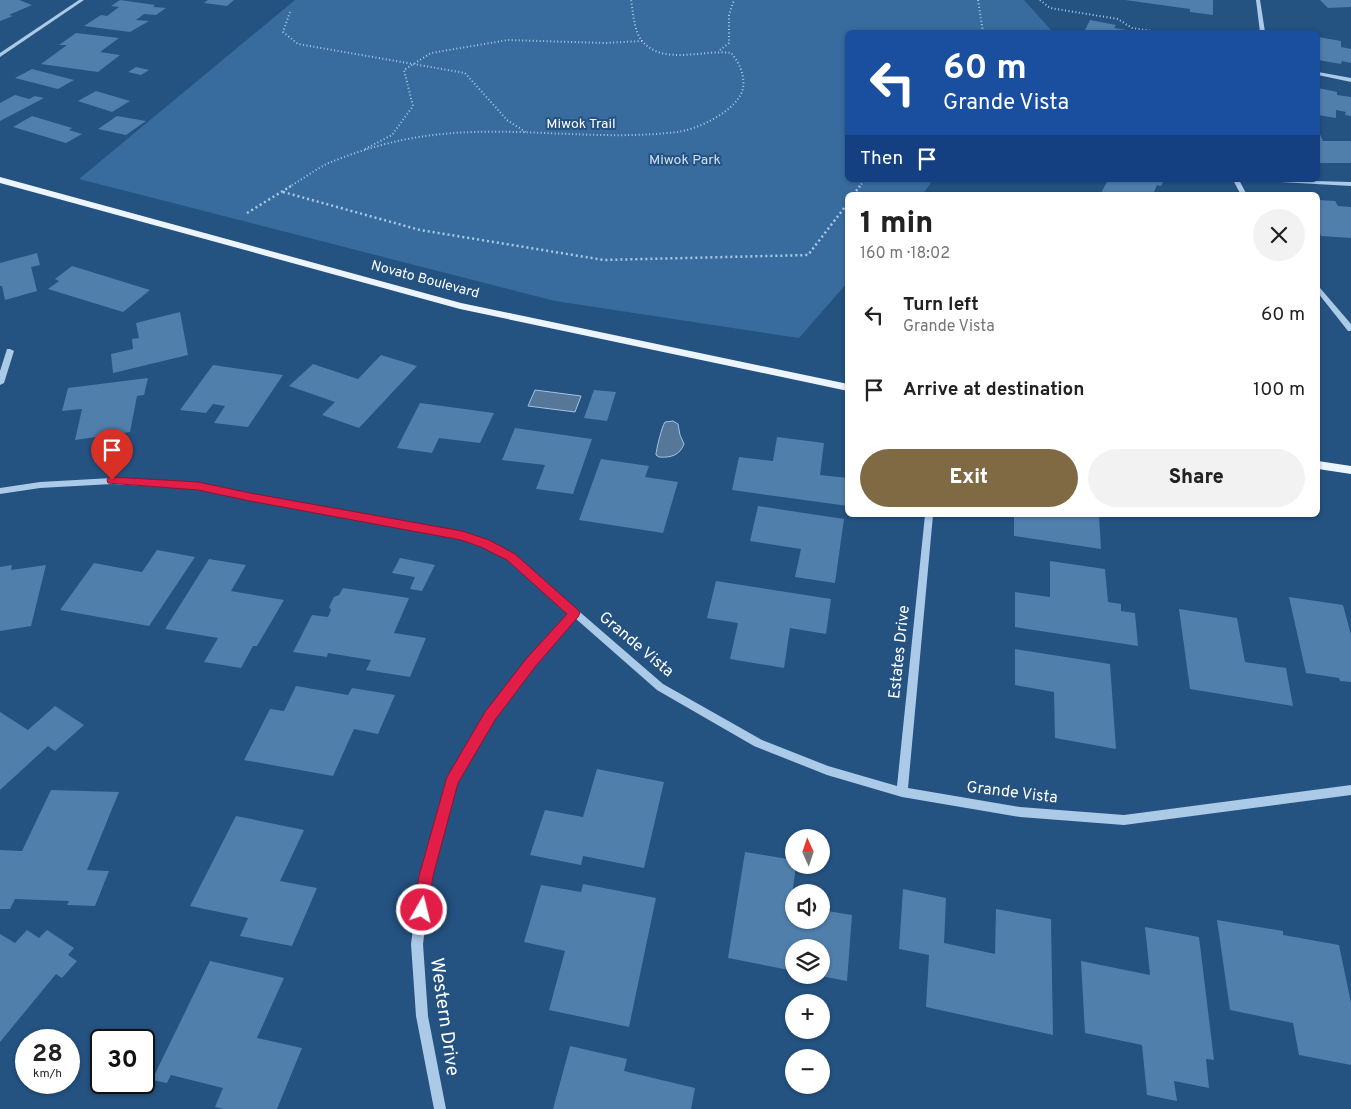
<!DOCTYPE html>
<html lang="en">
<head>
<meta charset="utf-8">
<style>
	body { margin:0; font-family:Overpass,sans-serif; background:#f2f2f2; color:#222; height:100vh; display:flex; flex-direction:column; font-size:19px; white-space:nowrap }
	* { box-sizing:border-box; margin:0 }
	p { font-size:16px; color:#767676 }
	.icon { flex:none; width:28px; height:28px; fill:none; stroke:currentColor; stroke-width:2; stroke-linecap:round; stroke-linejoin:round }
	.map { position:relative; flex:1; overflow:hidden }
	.side { position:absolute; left:845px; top:192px; width:475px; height:325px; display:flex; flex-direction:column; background:#fff; border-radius:8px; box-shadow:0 1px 4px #0004 }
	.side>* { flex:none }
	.top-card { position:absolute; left:845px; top:30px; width:475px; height:152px; border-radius:8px; box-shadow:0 1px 4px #0004; background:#1a4fa0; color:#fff; overflow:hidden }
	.needle { width:32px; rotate:357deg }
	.fabs { position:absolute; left:785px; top:829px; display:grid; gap:10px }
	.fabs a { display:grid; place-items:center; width:45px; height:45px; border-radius:50%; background:#fff; box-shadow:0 1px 4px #0004; font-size:25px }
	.speed { position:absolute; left:15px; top:1029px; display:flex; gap:10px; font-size:25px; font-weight:700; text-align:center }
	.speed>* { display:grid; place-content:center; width:65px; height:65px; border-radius:50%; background:#fff; box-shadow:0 1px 4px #0004; line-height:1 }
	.speed small { font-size:12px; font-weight:400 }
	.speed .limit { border:2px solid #111; border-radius:8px; background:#fff; color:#111 }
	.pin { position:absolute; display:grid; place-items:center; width:42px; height:42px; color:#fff; margin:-51px -21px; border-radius:50% 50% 50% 0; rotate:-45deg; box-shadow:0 0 5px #0007 }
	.pin .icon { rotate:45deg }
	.me { position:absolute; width:55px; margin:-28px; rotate:8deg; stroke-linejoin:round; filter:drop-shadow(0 0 4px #0008) }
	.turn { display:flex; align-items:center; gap:18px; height:105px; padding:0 15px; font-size:22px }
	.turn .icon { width:65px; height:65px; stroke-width:2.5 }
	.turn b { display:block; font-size:35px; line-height:42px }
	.then { display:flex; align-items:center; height:48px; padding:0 15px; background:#0003; gap:10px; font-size:19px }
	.round { display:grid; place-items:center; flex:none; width:52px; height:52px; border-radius:26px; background:#f2f2f2 }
	.headline { display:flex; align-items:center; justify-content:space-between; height:85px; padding:0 15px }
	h1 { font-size:30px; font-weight:800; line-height:38px }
	.button { display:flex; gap:10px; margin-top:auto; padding:10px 15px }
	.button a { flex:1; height:58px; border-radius:30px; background:#7f6a44; color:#fff; font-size:20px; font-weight:800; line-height:58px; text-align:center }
	.button a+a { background:#f2f2f2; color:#222 }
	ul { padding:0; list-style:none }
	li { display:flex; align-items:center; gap:15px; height:75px; padding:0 15px }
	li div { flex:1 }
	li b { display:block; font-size:19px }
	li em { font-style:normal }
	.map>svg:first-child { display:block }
	.green { fill:#386c9e }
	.water { fill:#567798; stroke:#9fc5e8 }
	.building { fill:#507fac }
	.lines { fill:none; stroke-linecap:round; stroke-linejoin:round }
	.path-far1 { stroke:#abcae7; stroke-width:2; stroke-dasharray:1 2.5; stroke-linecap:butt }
	.path { stroke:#abcae7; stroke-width:2.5; stroke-dasharray:2 3; stroke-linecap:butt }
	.minor { fill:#abcae7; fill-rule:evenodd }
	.major { fill:#ecf4fd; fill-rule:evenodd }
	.route { fill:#e11d48; stroke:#92132f }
	.labels { text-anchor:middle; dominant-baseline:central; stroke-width:4; stroke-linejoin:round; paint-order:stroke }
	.far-street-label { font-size:14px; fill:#fff; stroke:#245281 }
	.far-park-label { font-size:14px; fill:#cee2f5; stroke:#245281 }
	.street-label { font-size:16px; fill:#fff; stroke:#245281 }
	.near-street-label { font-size:19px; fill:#fff; stroke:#245281 }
</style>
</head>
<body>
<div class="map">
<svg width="1351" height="1109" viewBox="0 0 1351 1109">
	<rect width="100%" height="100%" fill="#245281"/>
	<polygon class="green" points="295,0 1024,0 1051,30 1048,32 848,32 848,180 933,180 922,195 848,195 847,283 799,338 555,301 79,179"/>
	<g class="water">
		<polygon points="535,390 581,396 575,412 528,406"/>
		<path d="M673 421 678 424 680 435 684 444C680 455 671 458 659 457L656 455C656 450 662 426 665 422Z"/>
	</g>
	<g class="building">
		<polygon points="0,0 19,0 32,5 9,15 13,16 0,21"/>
		<polygon points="120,0 155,5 153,7 166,8 156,15 144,14 136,20 149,21 130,32 84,26 101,15 107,16 119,7 111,6"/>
		<polygon points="208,0 234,0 227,6 204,3"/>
		<polygon points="1125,0 1213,0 1213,15 1190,12 1190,9"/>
		<polygon points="1320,0 1351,0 1351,7 1328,8"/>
		<polygon points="1090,20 1116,25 1114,28 1140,32 1084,32"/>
		<polygon points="76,33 119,38 100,52 120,55 98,72 41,64 67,45 59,45"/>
		<polygon points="1318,37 1341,41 1341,47 1351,49 1351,63 1342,61 1341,64 1318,60"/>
		<polygon points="136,67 149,70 141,75 128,72"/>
		<polygon points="32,69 74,80 58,89 15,78"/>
		<polygon points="1318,88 1337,92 1337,95 1351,97 1351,116 1345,115 1346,112 1336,110 1336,118 1318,115"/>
		<polygon points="96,91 130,101 112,112 78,101"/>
		<polygon points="15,95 29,99 35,96 44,98 0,121 0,103"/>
		<polygon points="32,116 72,128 69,130 82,134 66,143 13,127"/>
		<polygon points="117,116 146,121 126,135 98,129"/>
		<polygon points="1318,130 1323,141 1351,141 1351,163 1318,163"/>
		<polygon points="1108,180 1113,182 1164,180 1161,186 1157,185 1154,192 1164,195 1109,195 1101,193"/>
		<polygon points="1318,200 1335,201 1338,206 1351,207 1351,238 1321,236 1318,229"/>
		<polygon points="37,253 40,265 31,267 37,291 5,300 2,286 0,286 0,263"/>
		<polygon points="72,266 150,290 123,312 48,289 59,281 55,279"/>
		<polygon points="180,312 188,355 113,373 111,354 133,349 132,339 139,338 136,323"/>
		<polygon points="381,355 417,366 359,428 322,415 335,402 289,386 313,364 358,379"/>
		<polygon points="213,365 283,375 248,427 214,423 225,406 213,404 206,413 180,410"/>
		<polygon points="148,378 144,395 137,396 130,432 75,440 82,409 62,411 68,388"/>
		<polygon points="594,390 616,392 607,421 584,418"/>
		<polygon points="420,403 494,413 480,443 439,438 432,453 397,448"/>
		<polygon points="515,428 592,439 573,494 536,489 545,465 502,460"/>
		<polygon points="777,437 824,443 820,475 848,478 848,506 732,490 739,457 773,461"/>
		<polygon points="601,459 649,466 645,477 678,482 663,533 579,520"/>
		<polygon points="758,506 844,519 835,583 795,577 801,549 750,541"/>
		<polygon points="1014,515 1099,515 1101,549 1014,536"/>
		<polygon points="157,550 195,557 149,626 60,610 94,563 142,572"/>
		<polygon points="400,558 435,565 422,591 410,589 415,577 392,573"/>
		<polygon points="209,559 246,565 231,591 284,600 257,646 253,646 241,668 204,662 218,638 165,629"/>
		<polygon points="1050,561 1105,569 1108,602 1121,604 1121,611 1135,613 1138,646 1015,627 1015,592 1050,597"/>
		<polygon points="12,565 11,570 46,565 31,626 0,631 0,567"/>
		<polygon points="716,581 831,599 826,634 790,628 784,668 730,659 738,623 707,618"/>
		<polygon points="343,588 409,598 394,633 426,638 410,677 366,670 371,660 328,653 327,657 293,652 312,615 328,617 331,610 329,607 334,597 339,595"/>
		<polygon points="1289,597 1343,605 1351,635 1351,682 1340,681 1339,678 1306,673"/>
		<polygon points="1179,609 1237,618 1245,662 1286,668 1293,706 1190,689"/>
		<polygon points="1015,649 1110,664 1116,749 1055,738 1054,692 1015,685"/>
		<polygon points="296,686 348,695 352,688 395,695 378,734 354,729 333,776 244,760 270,709 284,711"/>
		<polygon points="55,706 84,725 55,751 48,746 0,790 0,712 28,730"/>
		<polygon points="597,769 664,782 644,868 583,856 581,865 530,855 545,810 583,817"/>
		<polygon points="51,790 119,792 87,870 109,871 95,906 67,905 69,901 15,899 10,909 0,909 0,850 22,851"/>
		<polygon points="236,816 304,830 280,881 317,888 292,946 240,936 248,918 190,906"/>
		<polygon points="745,852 794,860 794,865 796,865 791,904 794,904 794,920 821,920 821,910 852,915 847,981 821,976 821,948 794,948 794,971 728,958"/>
		<polygon points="583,884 656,898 629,1027 549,1010 565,951 524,942 541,885 581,892"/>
		<polygon points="903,889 946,898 944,943 995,954 996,909 1051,919 1053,1035 926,1007 929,955 899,949"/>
		<polygon points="1217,920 1283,931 1283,935 1339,945 1351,1003 1351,1065 1299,1055 1293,1023 1230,1010"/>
		<polygon points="1145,927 1199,937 1214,1060 1206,1059 1209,1088 1174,1081 1177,1101 1147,1095 1142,1045 1085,1033 1081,961 1150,975"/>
		<polygon points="27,930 39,938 47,930 74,948 68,955 77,961 62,978 56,974 0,1042 0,934 15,943"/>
		<polygon points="210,961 284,978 257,1038 302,1048 277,1109 224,1109 215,1107 223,1088 171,1075 167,1083 152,1080"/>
		<polygon points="570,1046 627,1059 624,1071 695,1088 691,1109 553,1109"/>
	</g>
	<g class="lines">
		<g class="path-far1">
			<polyline points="978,0 983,32"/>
			<polyline points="1040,0 1050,8 1118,19 1132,28 1159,32"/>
			<polyline points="290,12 283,32 298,44 465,73 507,120 527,133"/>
			<polyline points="1199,32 1241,31"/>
			<polyline points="720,50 729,43 729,15 734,0"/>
			<polyline points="365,149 392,135 413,106 404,70 431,53 508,40 605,43 642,41"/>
			<path d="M289 187C303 179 317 168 331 162 361 150 395 140 426 136 509 124 594 142 677 132 697 130 739 110 743 88 745 75 739 62 731 53 704 49 663 66 642 41 634 31 633 12 631 0"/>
			<polyline points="859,187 865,180"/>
		</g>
		<g class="path">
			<polyline points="283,192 420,230 604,260 808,255 848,203"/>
			<polyline points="853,195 860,186"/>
			<polyline points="247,213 291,186"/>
		</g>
		<g class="minor">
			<polygon points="79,0 84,0 0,57 0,53"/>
			<polygon points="1256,0 1260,0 1265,32 1260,32"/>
			<polygon points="1318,72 1351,78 1351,82 1318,75"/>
			<polygon points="1233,180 1239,180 1247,195 1241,195"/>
			<polygon points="1277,180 1351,182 1351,186 1280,182"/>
			<polygon points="1318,287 1320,288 1351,324 1351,331 1348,331 1318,293"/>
			<polygon points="7,349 10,349 14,351 4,383 0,385 0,371"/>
			<polygon points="112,478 198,483 250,494 462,533 488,542 514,555 663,684 762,740 828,766 897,786 925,515 933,515 908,788 1020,807 1124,815 1351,785 1351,795 1124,825 1020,817 902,797 827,775 754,746 657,690 575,618 533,666 493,719 456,782 432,875 423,944 428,1016 446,1109 434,1109 416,1016 411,944 420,875 446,781 487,713 527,660 569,613 508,559 482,546 461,539 250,500 198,489 112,484 40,488 0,494 0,488 40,482"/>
		</g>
		<g class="major">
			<polygon points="0,177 461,303 848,384 848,391 460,309 0,183"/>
			<polygon points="1318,461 1351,466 1351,474 1318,469"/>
		</g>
	</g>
	<polygon class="route" points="112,477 198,482 250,493 462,531 489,540 515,554 578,610 580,613 578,617 535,667 495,720 458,783 433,876 427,915 422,917 417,915 414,910 419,876 447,777 485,712 526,659 567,614 507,560 481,547 461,540 250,501 198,490 108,483 107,480 108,478"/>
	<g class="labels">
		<g class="far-street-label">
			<text x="581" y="124">Miwok Trail</text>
			<text transform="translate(425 280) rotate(15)">Novato Boulevard</text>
		</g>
		<g class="far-park-label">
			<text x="685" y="160">Miwok Park</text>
		</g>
		<g class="street-label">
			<text transform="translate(636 645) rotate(40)">Grande Vista</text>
			<text transform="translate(900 652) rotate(-84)">Estates Drive</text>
			<text transform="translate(1012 793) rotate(7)">Grande Vista</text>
		</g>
		<g class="near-street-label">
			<text transform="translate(444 1017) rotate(82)">Western Drive</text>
		</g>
	</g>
</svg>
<div class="fabs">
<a><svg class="needle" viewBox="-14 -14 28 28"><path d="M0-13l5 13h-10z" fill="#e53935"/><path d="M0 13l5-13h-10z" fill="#767676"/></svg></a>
<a><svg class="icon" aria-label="sound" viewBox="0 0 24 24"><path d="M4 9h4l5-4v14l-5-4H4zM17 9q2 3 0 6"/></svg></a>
<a><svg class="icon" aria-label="layers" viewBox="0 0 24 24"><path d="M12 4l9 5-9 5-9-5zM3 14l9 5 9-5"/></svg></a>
<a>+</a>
<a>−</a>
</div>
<div class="speed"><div>28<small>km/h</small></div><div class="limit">30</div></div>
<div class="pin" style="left:112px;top:480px;background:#d93025"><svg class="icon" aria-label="arrive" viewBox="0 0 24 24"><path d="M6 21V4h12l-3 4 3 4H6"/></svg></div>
<svg class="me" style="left:422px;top:910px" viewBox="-20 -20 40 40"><circle r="17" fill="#e11d48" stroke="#fff" stroke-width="3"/><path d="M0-11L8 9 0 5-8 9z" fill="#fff"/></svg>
<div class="top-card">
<div class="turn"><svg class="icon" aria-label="left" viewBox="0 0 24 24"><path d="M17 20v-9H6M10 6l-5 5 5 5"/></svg><div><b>60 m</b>Grande Vista</div></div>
<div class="then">Then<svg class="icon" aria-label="arrive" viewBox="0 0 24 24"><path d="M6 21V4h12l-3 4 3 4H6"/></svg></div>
</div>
<section class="side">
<div class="headline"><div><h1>1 min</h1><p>160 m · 18:02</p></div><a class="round"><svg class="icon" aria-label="close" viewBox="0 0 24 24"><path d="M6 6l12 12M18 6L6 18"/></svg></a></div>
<ul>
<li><svg class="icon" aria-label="left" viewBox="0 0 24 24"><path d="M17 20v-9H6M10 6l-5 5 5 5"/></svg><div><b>Turn left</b><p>Grande Vista</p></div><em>60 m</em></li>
<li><svg class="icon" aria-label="arrive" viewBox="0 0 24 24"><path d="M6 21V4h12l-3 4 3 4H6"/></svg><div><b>Arrive at destination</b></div><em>100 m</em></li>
</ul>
<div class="button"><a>Exit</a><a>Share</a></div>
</section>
</div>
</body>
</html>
